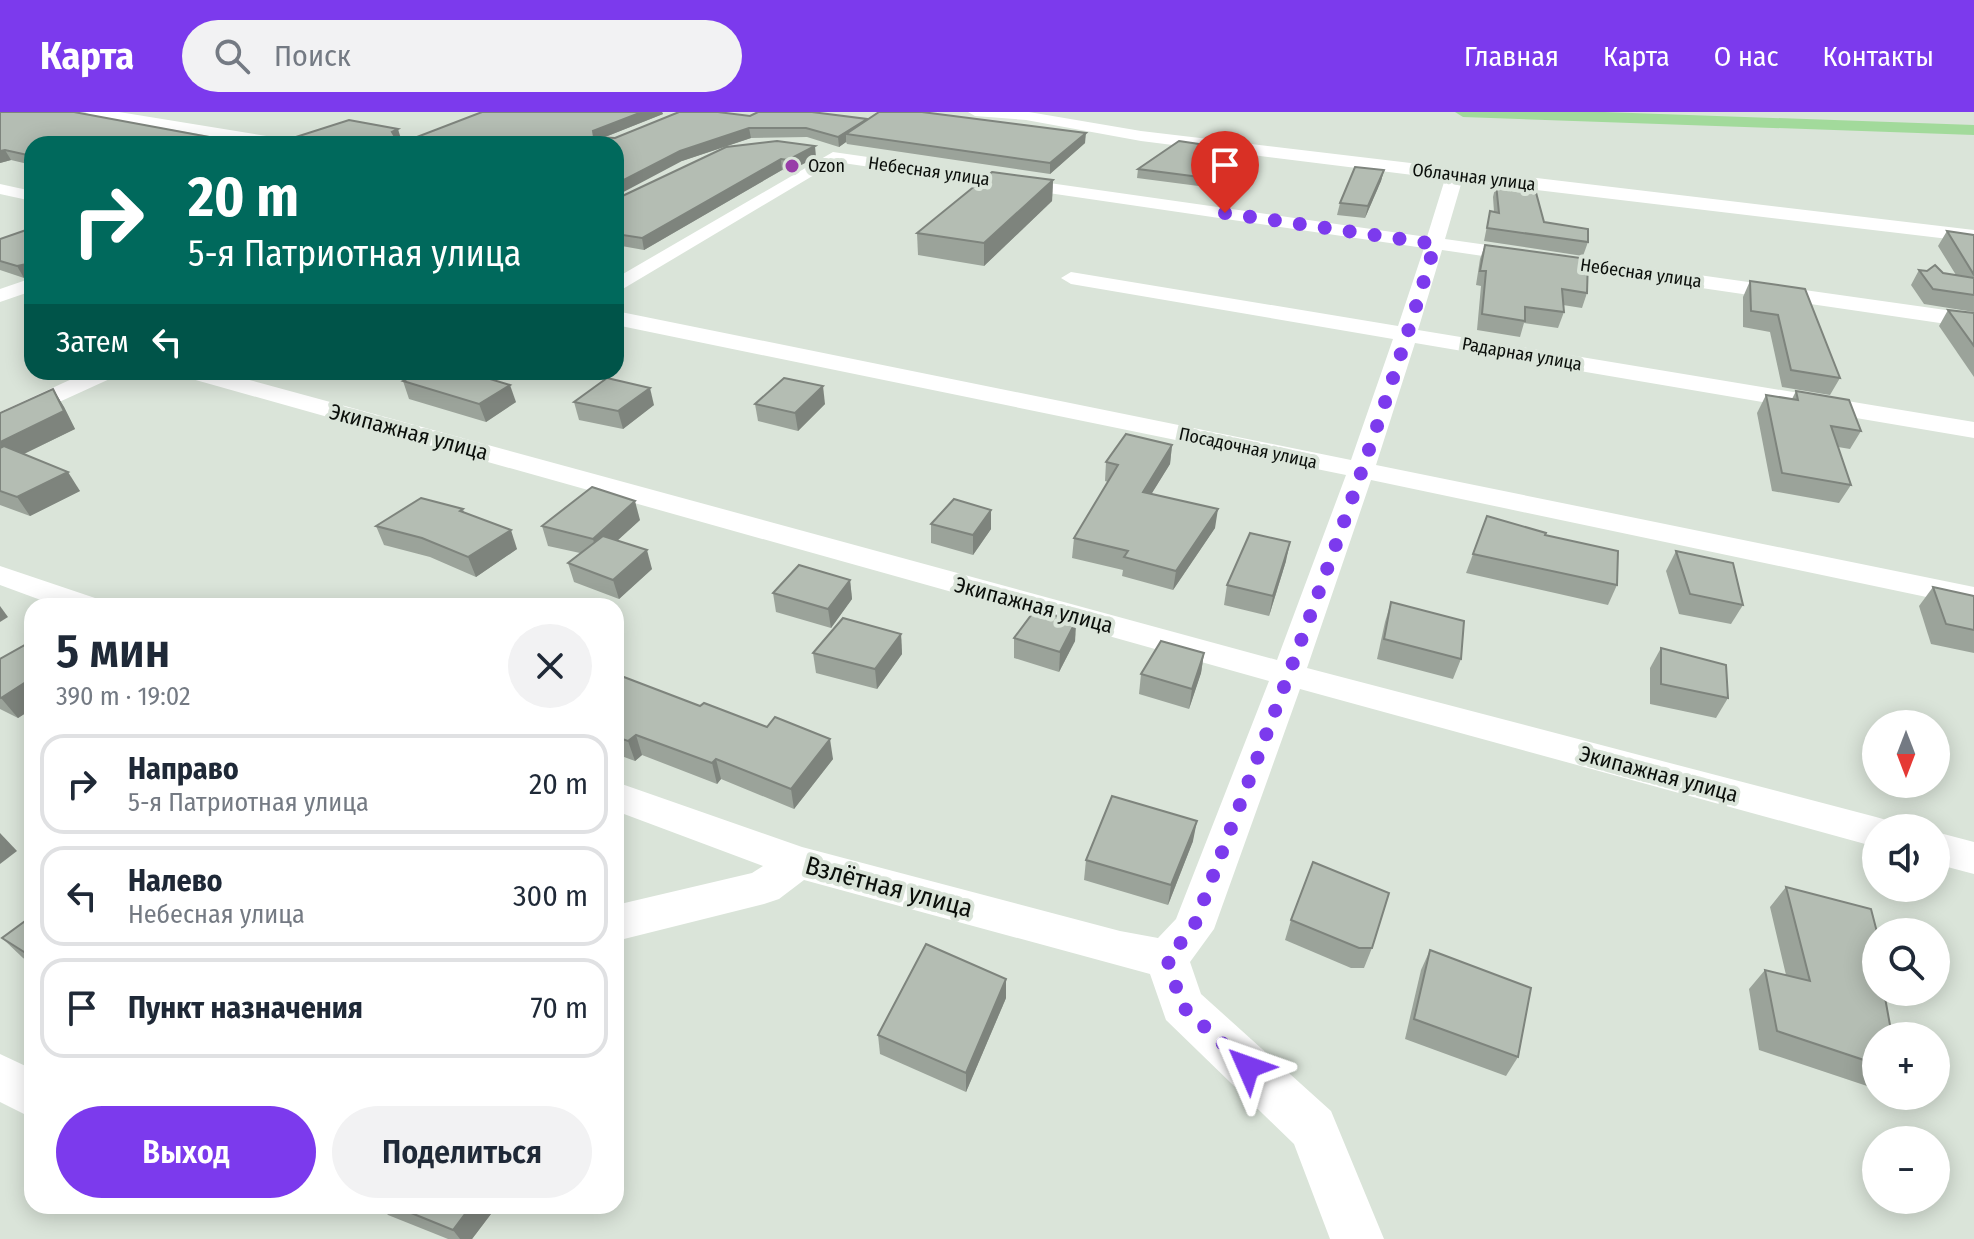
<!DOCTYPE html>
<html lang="ru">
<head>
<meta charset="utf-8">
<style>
	body { margin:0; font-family:"Fira Sans Condensed",sans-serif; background:#f2f2f3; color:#1f2937; height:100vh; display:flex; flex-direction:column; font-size:30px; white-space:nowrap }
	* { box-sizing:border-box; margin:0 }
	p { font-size:26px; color:#747a83 }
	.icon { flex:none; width:44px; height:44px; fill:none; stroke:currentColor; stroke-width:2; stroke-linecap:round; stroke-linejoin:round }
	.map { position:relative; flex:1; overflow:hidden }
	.details { position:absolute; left:24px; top:486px; width:600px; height:616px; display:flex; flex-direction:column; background:#fff; border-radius:24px; box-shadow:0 4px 20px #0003 }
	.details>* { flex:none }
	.guide { position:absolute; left:24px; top:24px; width:600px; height:244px; border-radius:24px; box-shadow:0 4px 20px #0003; background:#00695c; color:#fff; overflow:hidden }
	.needle { width:52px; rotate:180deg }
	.tools { position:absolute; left:1862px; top:598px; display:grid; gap:16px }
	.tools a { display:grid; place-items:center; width:88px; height:88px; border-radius:50%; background:#fff; box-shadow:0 4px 20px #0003; font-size:40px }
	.pin { position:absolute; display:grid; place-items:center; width:68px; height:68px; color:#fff; margin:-82px -34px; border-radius:50% 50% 50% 0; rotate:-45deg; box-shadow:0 0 8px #0007 }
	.pin .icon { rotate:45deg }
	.me { position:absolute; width:88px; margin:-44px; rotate:313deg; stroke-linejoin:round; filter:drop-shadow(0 0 6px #0008) }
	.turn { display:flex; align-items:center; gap:28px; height:168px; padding:0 32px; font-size:36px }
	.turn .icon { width:104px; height:104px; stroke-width:2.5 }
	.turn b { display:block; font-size:56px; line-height:68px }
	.then { display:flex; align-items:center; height:76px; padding:0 32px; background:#0003; gap:16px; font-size:30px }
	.round { display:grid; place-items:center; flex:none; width:84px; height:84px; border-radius:42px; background:#f2f2f3 }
	.summary { display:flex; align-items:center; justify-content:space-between; height:136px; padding:0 32px }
	h1 { font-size:48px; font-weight:600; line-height:60px }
	.primary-button { display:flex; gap:16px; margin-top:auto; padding:16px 32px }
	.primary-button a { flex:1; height:92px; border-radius:48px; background:#7c3aed; color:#fff; font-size:32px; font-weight:600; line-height:92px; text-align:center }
	.primary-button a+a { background:#f2f2f3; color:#1f2937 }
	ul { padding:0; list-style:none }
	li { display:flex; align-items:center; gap:24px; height:100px; margin:0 16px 12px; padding:0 16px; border:4px solid #e0e1e3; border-radius:24px }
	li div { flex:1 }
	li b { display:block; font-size:30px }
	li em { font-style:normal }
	header { display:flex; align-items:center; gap:48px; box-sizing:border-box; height:112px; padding:0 40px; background:#7c3aed; color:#fff }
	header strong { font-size:38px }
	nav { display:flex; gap:44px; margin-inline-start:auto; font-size:28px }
	.search { width:560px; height:72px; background:#f2f2f3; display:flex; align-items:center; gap:20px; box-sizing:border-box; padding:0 28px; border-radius:44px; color:#747a83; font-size:30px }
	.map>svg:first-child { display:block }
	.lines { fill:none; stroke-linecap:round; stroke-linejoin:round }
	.canal { fill:#a2da9b; fill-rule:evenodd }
	.street { fill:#fff; fill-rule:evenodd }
	.wall { fill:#9ba39a }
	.shaded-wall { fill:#7e847d }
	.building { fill:#b4bdb3; stroke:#7e847d; stroke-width:2 }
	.route { stroke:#7c3aed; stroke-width:14; stroke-dasharray:0 25.2 }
	.poi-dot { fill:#983da8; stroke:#dae4d9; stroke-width:3 }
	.labels { text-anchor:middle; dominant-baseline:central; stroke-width:8; stroke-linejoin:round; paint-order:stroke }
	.far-poi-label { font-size:18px; fill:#0b0f0b; stroke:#dae4d9; text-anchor:start }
	.far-street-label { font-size:18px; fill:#0b0f0b; stroke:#dae4d9 }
	.street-label { font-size:22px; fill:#0b0f0b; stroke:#dae4d9 }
	.near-street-label { font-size:26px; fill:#0b0f0b; stroke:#dae4d9 }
</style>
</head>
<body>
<header>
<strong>Карта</strong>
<div class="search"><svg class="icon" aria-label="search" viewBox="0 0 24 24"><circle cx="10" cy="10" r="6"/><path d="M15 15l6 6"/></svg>Поиск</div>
<nav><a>Главная</a><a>Карта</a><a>О нас</a><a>Контакты</a></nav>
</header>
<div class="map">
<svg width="1974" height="1127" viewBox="0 0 1974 1127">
	<rect width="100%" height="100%" fill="#dae4d9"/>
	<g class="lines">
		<polygon class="canal" points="1455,0 1604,0 1974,13 1974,23 1463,5"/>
		<g class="street">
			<polygon points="85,0 119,0 285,27 293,32 257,32 92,4"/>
			<polygon points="968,0 1029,0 1141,19 1974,118 1974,130 1462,69 1445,127 1974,202 1974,216 1442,138 1418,218 1974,310 1974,326 1415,231 1376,353 1974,475 1974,495 1371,368 1307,556 1876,705 1890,709 1894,716 1876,716 1876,735 1300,577 1214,817 1190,850 1201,882 1331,999 1384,1127 1330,1127 1294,1032 1166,908 1150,862 804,768 779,787 764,792 616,829 616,793 752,761 763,754 616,699 616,670 802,735 1120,819 1158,826 1176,807 1269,569 185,265 181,260 220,260 1277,548 1346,363 616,213 616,199 1351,348 1393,227 1071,172 1061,166 1071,160 1398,214 1424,136 836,50 616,181 616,166 833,40 1427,125 1445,67 1141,29 1026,8 975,4"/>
			<polygon points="0,72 32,79 32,89 0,82"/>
			<polygon points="32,166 32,179 0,190 0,177"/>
			<polygon points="87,260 118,260 114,265 0,317 0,300"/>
			<polygon points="0,454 98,487 103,494 57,494 0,473"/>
			<polygon points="1936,720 1974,730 1974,762 1936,752"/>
			<polygon points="0,942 32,957 32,1006 0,990"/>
		</g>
	</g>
	<g class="wall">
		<polygon points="0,0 32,32 32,53 11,48 0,51"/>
		<polygon points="482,0 662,0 663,2 605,25 615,26 750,4 867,7 1085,31 1050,62 847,32 846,30 839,35 807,25 751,26 682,49 400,25 417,25"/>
		<polygon points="726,35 816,45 790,59 782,58 644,138 616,133 616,87"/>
		<polygon points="1238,47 1214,76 1137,66 1138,57"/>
		<polygon points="1384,58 1381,69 1365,106 1337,103 1340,91"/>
		<polygon points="1053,68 1052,89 984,154 918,143 917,121"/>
		<polygon points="1496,72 1544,110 1588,130 1583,144 1484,129 1490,99 1494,100 1493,85"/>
		<polygon points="32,116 32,164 24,166 0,158 0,127"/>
		<polygon points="1947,119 1974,123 1974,200 1924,192 1911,173 1919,158 1956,163 1938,134"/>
		<polygon points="1485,133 1587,181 1582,196 1563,193 1564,200 1558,216 1524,211 1520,225 1477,218 1481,174 1476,173 1480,147"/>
		<polygon points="1750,169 1840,266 1830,283 1782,275 1770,220 1743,215 1743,185"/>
		<polygon points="1948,198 1974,201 1974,265 1939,214"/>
		<polygon points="403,269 516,290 486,310 409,287"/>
		<polygon points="53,277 64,295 75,317 24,342 80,379 30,404 0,393 0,301"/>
		<polygon points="1796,279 1861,319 1850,337 1838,335 1851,373 1839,391 1772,379 1757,301 1766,283 1792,287"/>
		<polygon points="574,290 654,293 623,317 579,308"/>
		<polygon points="755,292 825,292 798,319 758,309"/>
		<polygon points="1172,333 1170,352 1151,382 1215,416 1173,478 1122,464 1123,458 1072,446 1074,426 1108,370 1105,369 1106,350"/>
		<polygon points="463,397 464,400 517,437 476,465 430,445 384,433 376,414"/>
		<polygon points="991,398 991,417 973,443 931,431 931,412"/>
		<polygon points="1487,404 1545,423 1617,473 1608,493 1466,461"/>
		<polygon points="640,408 618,428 652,457 619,487 574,470 568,451 580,441 548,434 542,414"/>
		<polygon points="1676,439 1743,493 1731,512 1679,502 1666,459"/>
		<polygon points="1286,449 1269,504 1224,493 1227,473"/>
		<polygon points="850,468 852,487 831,516 776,500 773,481"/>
		<polygon points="1933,475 1974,484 1974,541 1931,532 1919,494"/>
		<polygon points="1391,490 1461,547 1453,567 1377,547 1385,510"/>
		<polygon points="1076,509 1075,529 1059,560 1014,546 1014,526"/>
		<polygon points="901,522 902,542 877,577 816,561 813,541"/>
		<polygon points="32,529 32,597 18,606 0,597 0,547"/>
		<polygon points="1661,536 1728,586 1716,606 1650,592 1650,556"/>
		<polygon points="1204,541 1201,561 1189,597 1139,582 1141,562"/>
		<polygon points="616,562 833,647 794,697 721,667 717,672 642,643 635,649 616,642"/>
		<polygon points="1193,729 1168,793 1084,768 1086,748"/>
		<polygon points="1786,775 1876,880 1876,977 1759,938 1749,877 1765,858 1786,863 1770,795"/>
		<polygon points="32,804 32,852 23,846 2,826"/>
		<polygon points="1291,808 1372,836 1364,856 1351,856 1285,828"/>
		<polygon points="1430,838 1518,945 1506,964 1405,927 1421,858"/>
		<polygon points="1006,886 966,980 880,942 878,923"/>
		<polygon points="380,1094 497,1094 472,1127 448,1127 388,1103"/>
	</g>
	<g class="shaded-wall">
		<polygon points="642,0 662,0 663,2 595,29 593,19"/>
		<polygon points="867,7 846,22 846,30 839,35 838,25"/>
		<polygon points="749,16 751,26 682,49 616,84 616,72 680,39"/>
		<polygon points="398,17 401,27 395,31 392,20"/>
		<polygon points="1086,21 1085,31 1050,62 1050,51"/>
		<polygon points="815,34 816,45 790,59 788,48"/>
		<polygon points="5,38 11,48 0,51 0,39"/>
		<polygon points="1239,38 1238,47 1214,76 1215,67"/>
		<polygon points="781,47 782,58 644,138 642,126"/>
		<polygon points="1384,58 1381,69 1365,106 1368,94"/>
		<polygon points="1053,68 1052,89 984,154 984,131"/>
		<polygon points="27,152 32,164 24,166 17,154"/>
		<polygon points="510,273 516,290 486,310 479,292"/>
		<polygon points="823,274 825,292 798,319 795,301"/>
		<polygon points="650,276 654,293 623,317 618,299"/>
		<polygon points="53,277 64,295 75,317 7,350 0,339 0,330"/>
		<polygon points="1172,333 1170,352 1141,399 1143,380"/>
		<polygon points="68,360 80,379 30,404 17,385"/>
		<polygon points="635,389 640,408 598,446 593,427"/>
		<polygon points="1218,397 1215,416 1173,478 1176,459"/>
		<polygon points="991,398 991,417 973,443 973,423"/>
		<polygon points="511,418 517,437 476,465 468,445"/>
		<polygon points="1290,430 1286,449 1269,504 1273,484"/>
		<polygon points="647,438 652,457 619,487 613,468"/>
		<polygon points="850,468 852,487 831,516 828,497"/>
		<polygon points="0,494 8,505 0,510"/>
		<polygon points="1076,509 1075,529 1059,560 1060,540"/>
		<polygon points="901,522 902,542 877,577 875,557"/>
		<polygon points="1204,541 1201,561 1189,597 1192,577"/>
		<polygon points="32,566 32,597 18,606 1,586"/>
		<polygon points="636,623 642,643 635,649 628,629"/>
		<polygon points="830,627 833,647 794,697 791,677"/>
		<polygon points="716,647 721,667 717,672 712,651"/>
		<polygon points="1197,709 1193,729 1168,793 1171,773"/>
		<polygon points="0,721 17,739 0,752"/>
		<polygon points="1006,867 1006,886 966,980 966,961"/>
		<polygon points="471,1094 497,1094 472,1127 460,1127 453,1118"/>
	</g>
	<g class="building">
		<polygon points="0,0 74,0 247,32 32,32 32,44 5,38 0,39"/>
		<polygon points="482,0 642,0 593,19 594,25 615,26 679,0 718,0 750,4 758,0 812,0 867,7 838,25 806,16 749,16 680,39 616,72 616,32 274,32 349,8 398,17 392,20 395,25 417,25"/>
		<polygon points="879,0 922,0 1086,21 1050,51 846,22"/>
		<polygon points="777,29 815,34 788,48 781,47 642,126 616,122 616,87 726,35"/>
		<polygon points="1179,29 1239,38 1215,67 1138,57"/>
		<polygon points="1355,55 1384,58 1368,94 1340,91"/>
		<polygon points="992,60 1053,68 984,131 917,121"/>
		<polygon points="1496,72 1535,77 1544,110 1588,117 1588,130 1487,116 1490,99 1499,101"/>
		<polygon points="32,116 32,158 28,157 27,152 17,154 0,149 0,127"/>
		<polygon points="1947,119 1974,123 1974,163"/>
		<polygon points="1485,133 1588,147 1587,181 1562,177 1564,200 1525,195 1525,209 1482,202 1486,159 1480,159"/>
		<polygon points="1935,153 1943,161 1974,166 1974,183 1933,177 1919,158 1927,159"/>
		<polygon points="1750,169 1805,177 1840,266 1791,258 1778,203 1751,199"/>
		<polygon points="1948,198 1974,201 1974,234"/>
		<polygon points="420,260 467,260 510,273 479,292 403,269"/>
		<polygon points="607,266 650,276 618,299 574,290"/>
		<polygon points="784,266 823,274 795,301 755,292"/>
		<polygon points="53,277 64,299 0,330 0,301"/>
		<polygon points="1796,279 1849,288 1861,319 1831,314 1851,373 1782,361 1766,283 1798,288"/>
		<polygon points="1126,322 1172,333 1143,380 1218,397 1176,459 1124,445 1128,439 1074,426 1118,353 1106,350"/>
		<polygon points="4,334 68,360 17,385 0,379 0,336"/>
		<polygon points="592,375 635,389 593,427 542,414"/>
		<polygon points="421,386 463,397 460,399 511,418 468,445 422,426 376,414"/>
		<polygon points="954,387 991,398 973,423 931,412"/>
		<polygon points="1487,404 1546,421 1545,423 1618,439 1617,473 1473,442"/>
		<polygon points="1250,421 1290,430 1273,484 1227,473"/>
		<polygon points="603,424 647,438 613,468 568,451"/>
		<polygon points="1676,439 1733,451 1743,493 1690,482"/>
		<polygon points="799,453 850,468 828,497 773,481"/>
		<polygon points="1933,475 1974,484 1974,518 1946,512"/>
		<polygon points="1391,490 1464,509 1461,547 1384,527"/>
		<polygon points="1035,498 1076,509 1060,540 1014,526"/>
		<polygon points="843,506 901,522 875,557 813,541"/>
		<polygon points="32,529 32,566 1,586 0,585 0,547"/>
		<polygon points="1161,529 1204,541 1192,577 1141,562"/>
		<polygon points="1661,536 1726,553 1728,586 1661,572"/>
		<polygon points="616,562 700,594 704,591 767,615 775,605 830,627 791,677 716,647 712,651 636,623 628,629 616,625"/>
		<polygon points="1112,684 1197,709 1171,773 1086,748"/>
		<polygon points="1313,750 1389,781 1372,836 1359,836 1291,808"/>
		<polygon points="1786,775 1871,797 1877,820 1876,880 1884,880 1892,924 1876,924 1876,952 1777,919 1765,858 1810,869"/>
		<polygon points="32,804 32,845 2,826"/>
		<polygon points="926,832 1006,867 966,961 878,923"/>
		<polygon points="1430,838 1531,876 1518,945 1414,907"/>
		<polygon points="394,1094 471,1094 453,1118"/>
	</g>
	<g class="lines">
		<path class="route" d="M1225 101 1435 132C1366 364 1278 591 1193 817L1167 846 1182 894 1248 955"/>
	</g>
	<circle class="poi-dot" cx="792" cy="54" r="8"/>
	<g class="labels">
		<g class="far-poi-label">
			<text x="808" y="54">Ozon</text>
		</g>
		<g class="far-street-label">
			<text transform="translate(929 59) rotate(8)">Небесная улица</text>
			<text transform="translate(1474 65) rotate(7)">Облачная улица</text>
			<text transform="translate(1641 161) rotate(8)">Небесная улица</text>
			<text transform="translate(1522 242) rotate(10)">Радарная улица</text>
			<text transform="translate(1248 336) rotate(12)">Посадочная улица</text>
		</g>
		<g class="street-label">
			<text transform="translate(409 320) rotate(15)">Экипажная улица</text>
			<text transform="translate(1034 493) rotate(15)">Экипажная улица</text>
			<text transform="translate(1659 662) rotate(15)">Экипажная улица</text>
		</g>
		<g class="near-street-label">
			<text transform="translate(889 775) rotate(15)">Взлётная улица</text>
		</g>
	</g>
</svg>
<div class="tools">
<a><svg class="needle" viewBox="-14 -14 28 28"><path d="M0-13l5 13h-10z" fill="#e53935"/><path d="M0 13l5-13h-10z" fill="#747a83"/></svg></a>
<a><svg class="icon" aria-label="sound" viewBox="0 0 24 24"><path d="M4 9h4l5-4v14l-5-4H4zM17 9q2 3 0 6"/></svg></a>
<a><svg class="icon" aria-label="search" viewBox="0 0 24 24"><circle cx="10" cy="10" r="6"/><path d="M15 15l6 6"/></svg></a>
<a>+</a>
<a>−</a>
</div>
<div class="pin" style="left:1225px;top:101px;background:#d93025"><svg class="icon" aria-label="arrive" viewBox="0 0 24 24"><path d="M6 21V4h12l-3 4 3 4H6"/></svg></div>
<svg class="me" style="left:1248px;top:955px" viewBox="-20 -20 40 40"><path d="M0-17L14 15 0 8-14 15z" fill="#7c3aed" stroke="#fff" stroke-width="4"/></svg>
<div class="guide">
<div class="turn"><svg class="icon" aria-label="right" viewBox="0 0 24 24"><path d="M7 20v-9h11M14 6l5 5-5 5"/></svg><div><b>20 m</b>5-я Патриотная улица</div></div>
<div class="then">Затем<svg class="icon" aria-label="left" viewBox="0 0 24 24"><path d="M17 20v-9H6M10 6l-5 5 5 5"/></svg></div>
</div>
<section class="details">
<div class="summary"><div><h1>5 мин</h1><p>390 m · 19:02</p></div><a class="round"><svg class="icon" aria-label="close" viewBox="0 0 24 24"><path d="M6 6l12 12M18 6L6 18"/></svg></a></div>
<ul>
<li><svg class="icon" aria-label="right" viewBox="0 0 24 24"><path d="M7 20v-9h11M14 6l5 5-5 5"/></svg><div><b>Направо</b><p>5-я Патриотная улица</p></div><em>20 m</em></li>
<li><svg class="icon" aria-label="left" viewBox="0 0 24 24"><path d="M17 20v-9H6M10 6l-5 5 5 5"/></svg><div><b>Налево</b><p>Небесная улица</p></div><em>300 m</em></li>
<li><svg class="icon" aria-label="arrive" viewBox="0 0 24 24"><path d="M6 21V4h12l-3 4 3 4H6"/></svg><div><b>Пункт назначения</b></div><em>70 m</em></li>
</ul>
<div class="primary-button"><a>Выход</a><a>Поделиться</a></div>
</section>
</div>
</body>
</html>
